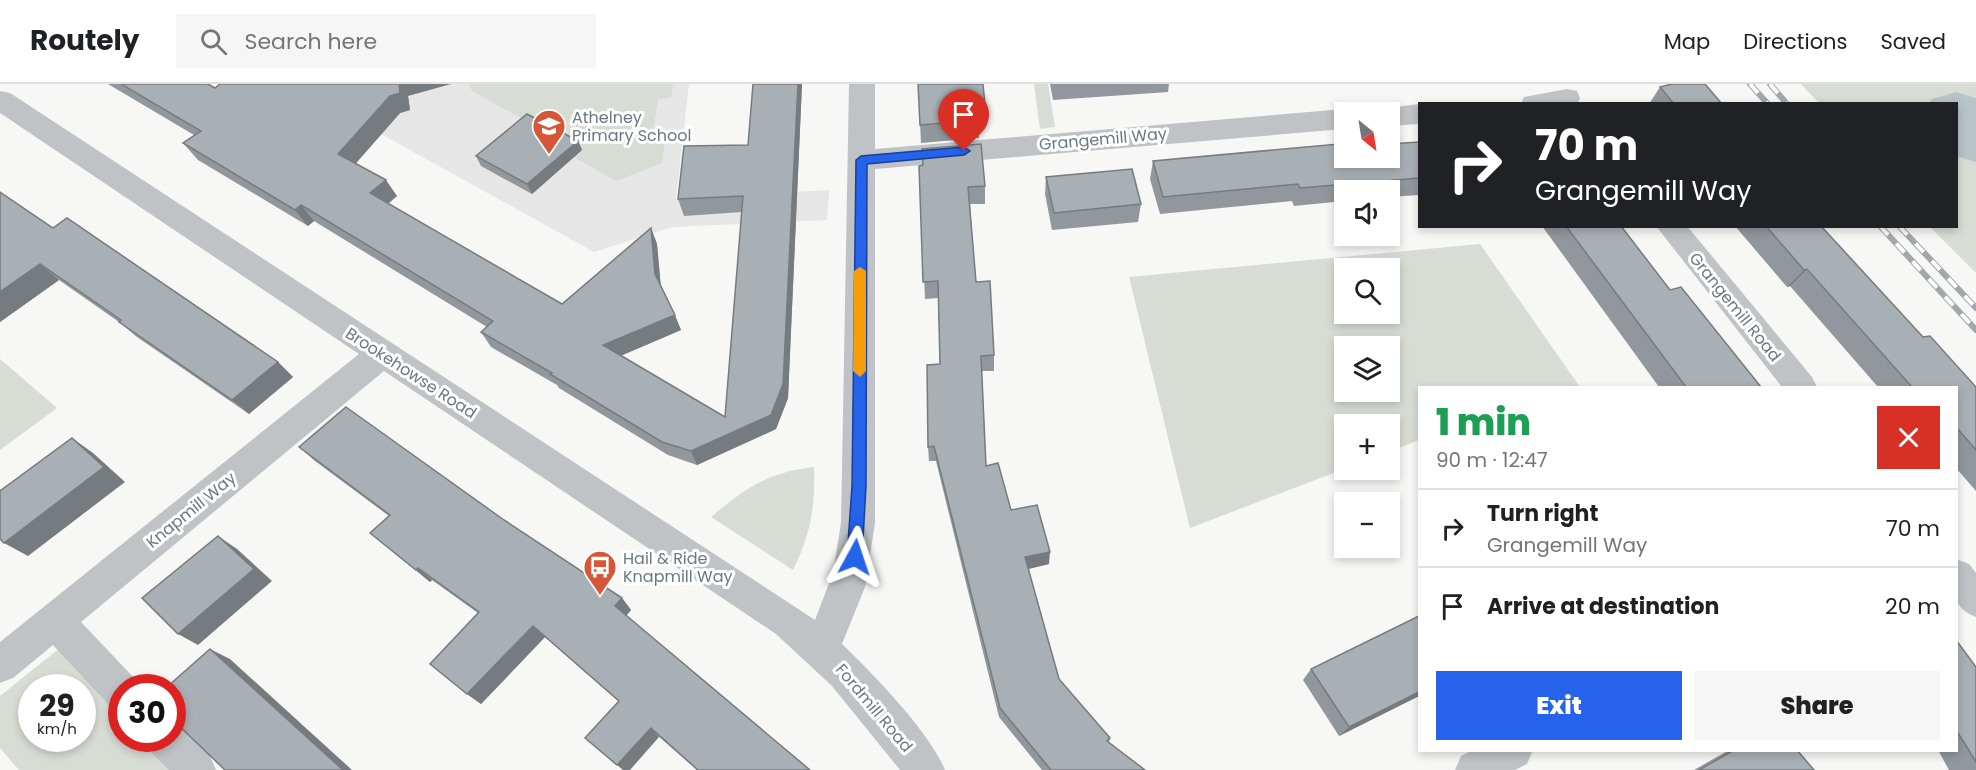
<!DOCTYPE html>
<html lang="en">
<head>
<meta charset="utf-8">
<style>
	body { margin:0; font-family:Poppins,sans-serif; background:#f6f6f6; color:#202124; height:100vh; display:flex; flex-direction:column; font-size:22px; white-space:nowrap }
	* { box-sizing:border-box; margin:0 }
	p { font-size:20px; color:#757577 }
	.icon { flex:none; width:33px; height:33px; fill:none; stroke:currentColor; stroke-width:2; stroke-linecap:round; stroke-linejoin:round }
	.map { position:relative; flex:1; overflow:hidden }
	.panel { position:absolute; left:1418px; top:302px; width:540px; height:366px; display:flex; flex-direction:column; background:#fff; border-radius:0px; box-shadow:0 3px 9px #0003 }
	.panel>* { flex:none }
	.banner { position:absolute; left:1418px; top:18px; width:540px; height:126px; border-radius:0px; box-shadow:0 3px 9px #0003; background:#202124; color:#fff; overflow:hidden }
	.needle { width:39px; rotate:150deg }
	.buttons { position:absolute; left:1334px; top:18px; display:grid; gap:12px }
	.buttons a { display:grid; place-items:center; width:66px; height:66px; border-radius:0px; background:#fff; box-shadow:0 3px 9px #0003; font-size:30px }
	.speed { position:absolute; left:18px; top:590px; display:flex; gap:12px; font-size:30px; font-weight:700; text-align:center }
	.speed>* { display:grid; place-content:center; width:78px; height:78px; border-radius:50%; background:#fff; box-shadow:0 3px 9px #0003; line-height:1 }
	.speed small { font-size:15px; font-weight:400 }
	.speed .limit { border:9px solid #d22; background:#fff; color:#111 }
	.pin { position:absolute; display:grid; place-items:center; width:51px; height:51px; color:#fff; margin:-62px -26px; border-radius:50% 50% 50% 0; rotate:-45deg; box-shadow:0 0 6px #0007 }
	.pin .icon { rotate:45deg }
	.me { position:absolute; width:66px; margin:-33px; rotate:5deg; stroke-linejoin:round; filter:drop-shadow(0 0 4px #0008) }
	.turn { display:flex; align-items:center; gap:21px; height:126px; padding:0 18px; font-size:27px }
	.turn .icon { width:78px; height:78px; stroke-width:2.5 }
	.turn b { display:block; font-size:42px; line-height:51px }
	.round { display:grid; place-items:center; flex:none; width:63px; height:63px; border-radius:0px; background:#f6f6f6 }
	.overview { display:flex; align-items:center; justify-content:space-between; height:102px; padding:0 18px }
	h1 { font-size:36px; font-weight:800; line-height:45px; color:#1e9e55 }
	.primary-button { display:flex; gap:12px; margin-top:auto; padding:12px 18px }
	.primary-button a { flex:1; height:69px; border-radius:0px; background:#2563eb; color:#fff; font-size:24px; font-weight:800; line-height:69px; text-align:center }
	.primary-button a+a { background:#f6f6f6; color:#202124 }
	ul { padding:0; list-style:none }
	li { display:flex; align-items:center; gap:18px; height:78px; padding:0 18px; border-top:2px solid #e0e0e0 }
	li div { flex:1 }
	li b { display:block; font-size:22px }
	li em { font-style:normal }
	header { display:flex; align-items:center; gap:36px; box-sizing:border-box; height:84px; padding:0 30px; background:#fff; border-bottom:2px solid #e0e0e0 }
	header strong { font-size:28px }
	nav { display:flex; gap:33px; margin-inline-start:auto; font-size:21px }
	.search { width:420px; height:54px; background:#f6f6f6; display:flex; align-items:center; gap:15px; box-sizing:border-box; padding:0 21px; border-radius:0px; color:#757577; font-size:22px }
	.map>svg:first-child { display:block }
	.built { fill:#e5e6e5 }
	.green { fill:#d7dcd4; fill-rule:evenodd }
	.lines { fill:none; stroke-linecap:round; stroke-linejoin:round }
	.river { fill:#b8c4c8; fill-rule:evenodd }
	.minor { fill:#bfc3c6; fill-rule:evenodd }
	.rail-casing { stroke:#a1a7ac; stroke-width:6 }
	.rail { stroke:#fff; stroke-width:4; stroke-dasharray:12; stroke-linecap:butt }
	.wall { fill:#91979c }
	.shaded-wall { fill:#767b7f }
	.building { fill:#a9b0b5; stroke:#767b7f; stroke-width:1.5 }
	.route { fill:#2563eb; stroke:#184099; stroke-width:1.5 }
	.slow { fill:#f59e0b }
	.labels { text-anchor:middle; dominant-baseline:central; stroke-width:6; stroke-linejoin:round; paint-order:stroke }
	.poi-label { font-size:16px; fill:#697883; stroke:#fff; text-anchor:start }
	.street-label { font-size:16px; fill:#697883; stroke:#fff }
</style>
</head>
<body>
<header>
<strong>Routely</strong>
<div class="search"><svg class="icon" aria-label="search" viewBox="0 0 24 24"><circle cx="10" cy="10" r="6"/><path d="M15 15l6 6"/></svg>Search here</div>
<nav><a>Map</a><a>Directions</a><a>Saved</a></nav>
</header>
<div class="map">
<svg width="1976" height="686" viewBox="0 0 1976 686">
	<rect width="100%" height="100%" fill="#f7f7f5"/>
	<polygon class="built" points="291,0 689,0 676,115 829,106 827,136 672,143 594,168"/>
	<g class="green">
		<polygon points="469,0 673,0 671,14 658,15 653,49 666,49 662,79 616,97 574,73 581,67 472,7"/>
		<polygon points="1034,0 1048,0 1055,43 1040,45"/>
		<polygon points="1801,0 1976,0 1976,189 1930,143 1956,142 1956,20 1819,19"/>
		<path d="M1480 160 1580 303H1419V356L1389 368V340H1344V385L1190 444 1129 193ZM1344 184H1389V230H1344ZM1344 262H1389V308H1344Z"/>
		<polygon points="0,275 57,324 0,366"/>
		<path d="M814 383C815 424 811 449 793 486L711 433C745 404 769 388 814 383Z"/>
		<path d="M61 563 121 628 122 654H146L176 686H19L0 664V612ZM32 603H82V654H32Z"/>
	</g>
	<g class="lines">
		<polygon class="river" points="1956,8 1976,14 1976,78 1956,72 1956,20 1929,20 1932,15"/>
		<g class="minor">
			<path d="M849 0H875V65L1344 25 1354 28H1344V45L875 85V439L865 503 842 560C873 590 929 647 945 686H900L832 602 776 550 384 287 81 538 135 595 139 603H122V626L109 621 53 561 13 594 0 599V558L359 270 0 29V7L10 9 815 536 833 489 841 439Z"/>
			<polygon points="1567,5 1577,7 1580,14 1577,20 1521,20 1524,13"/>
			<polygon points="1419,20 1419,40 1389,42 1389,28 1377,28 1379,25"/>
			<polygon points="1656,142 1687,142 1812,293 1817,303 1782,303"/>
			<path d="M1956 475 1969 480 1976 489V533C1947 522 1956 502 1956 475Z"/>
			<polygon points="172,638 179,640 210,672 216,686 169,686 151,668 146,654 172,654"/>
			<polygon points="1473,666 1533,666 1527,680 1515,686 1455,686 1461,672"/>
		</g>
		<defs>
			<g id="rail">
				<polyline points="1750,0 1768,20"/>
				<polyline points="1770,0 1787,20"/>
				<polyline points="1880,142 1976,246"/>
				<polyline points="1899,142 1976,224"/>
			</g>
		</defs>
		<use href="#rail" class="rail-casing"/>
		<use href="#rail" class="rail"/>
	</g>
	<g class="wall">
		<polygon points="108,0 208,0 215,4 408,12 410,26 400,29 356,79 397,112 388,119 562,220 651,144 657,160 661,203 681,246 620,272 725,333 742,128 684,132 678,115 748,61 753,0 802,0 788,314 776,345 697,381 668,371 559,304 557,301 491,263 481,248 487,243 314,137 308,142 198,76 183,59 194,51"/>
		<polygon points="918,0 985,21 985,40 979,40 979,54 921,59"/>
		<polygon points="1050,0 1169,0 1168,8 1053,16"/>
		<polygon points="1660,3 1722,20 1649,20"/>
		<polygon points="578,57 582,66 532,110 481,82 476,72"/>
		<polygon points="1419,58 1419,111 1389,113 1389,106 1344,106 1344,117 1294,122 1292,117 1160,130 1150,95 1153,77"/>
		<polygon points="919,82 985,102 985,120 970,120 976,198 994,271 994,287 982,287 986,382 1011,426 1049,480 1028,485 1059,595 1110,654 1109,658 1145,686 1042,686 999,633 936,377 929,377 928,363 940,280 938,214 925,215"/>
		<polygon points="1046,93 1141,120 1138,138 1052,146 1045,110"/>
		<polygon points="0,108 53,144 278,278 293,293 249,330 137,253 119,238 59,196 0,238"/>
		<polygon points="1542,142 1621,142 1670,206 1761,303 1659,303"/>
		<polygon points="1735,142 1821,142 1923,253 1976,303 1976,407 1956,384 1956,303 1878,303 1790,202 1787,203"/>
		<polygon points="299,363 504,436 622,514 631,526 626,532 810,686 697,686 545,553 481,620 467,610 478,529 432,496 430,498 370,449 389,432 315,377"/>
		<polygon points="1419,532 1419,612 1339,652 1303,596 1311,585"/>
		<polygon points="1956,556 1976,583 1976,686 1949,686 1938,666 1956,666"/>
		<polygon points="1729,666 1797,666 1814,686 1694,686"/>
	</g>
	<g class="shaded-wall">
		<polygon points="399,0 451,0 408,12 410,26 400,29 350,86 338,70"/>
		<polygon points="798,0 802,0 788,314 776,345 697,381 691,367 771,331"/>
		<polygon points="578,57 582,66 532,110 527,100"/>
		<polygon points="386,96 397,112 382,125 370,109"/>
		<polygon points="301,121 314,137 308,142 295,126"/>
		<polygon points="651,144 657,160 661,206 655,190"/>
		<polygon points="40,180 59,196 0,238 0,208"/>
		<polygon points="1807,185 1790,202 1787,203 1804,186"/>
		<polygon points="675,231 681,246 611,276 603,261"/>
		<polygon points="278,278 293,293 249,330 232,316"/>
		<polygon points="72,354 93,369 125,398 28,472 4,459"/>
		<polygon points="218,452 237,465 272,497 198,561 178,550"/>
		<polygon points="1050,468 1049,480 1024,486 1025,473"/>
		<polygon points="418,484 432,496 430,498 416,486"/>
		<polygon points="622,514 631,526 624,534 615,522"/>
		<polygon points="533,542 545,553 481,620 467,610"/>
		<polygon points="210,565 230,575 352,686 343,686"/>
		<polygon points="1419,608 1419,612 1339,652 1349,643"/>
		<polygon points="651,644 659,653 630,686 623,686 617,681"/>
	</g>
	<g class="building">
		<polygon points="121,0 208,0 215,4 220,0 399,0 400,9 390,12 338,70 386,96 370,109 562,220 651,144 655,190 675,231 603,261 725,333 743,112 678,115 684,62 748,61 753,0 798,0 783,300 771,331 691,367 662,358 550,290 552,289 481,248 493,237 301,121 295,126 183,59 201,47"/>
		<polygon points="918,0 983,0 985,21 978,22 979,36 920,41"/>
		<polygon points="1672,0 1705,0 1722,20 1674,20 1660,3"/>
		<polygon points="527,30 578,57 527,100 476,72"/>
		<polygon points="1419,58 1419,94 1300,104 1298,100 1163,113 1153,77 1339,60 1341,64 1344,64 1344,74 1389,74 1389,60"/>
		<polygon points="981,60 985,102 968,103 976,198 990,197 994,271 981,272 986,382 998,379 1011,426 1037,421 1050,468 1025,473 1059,595 1110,654 1107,657 1145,686 1051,686 1000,624 934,362 928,363 927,281 940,280 938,197 923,198 919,82 923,81 922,65"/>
		<polygon points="1132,85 1141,120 1054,129 1046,93"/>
		<polygon points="0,108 53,144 67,134 278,278 232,316 119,238 121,236 40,180 0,208"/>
		<polygon points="1566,142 1621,142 1670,206 1681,203 1761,303 1686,303"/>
		<polygon points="1766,142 1821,142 1923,253 1930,252 1976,303 1976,366 1956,343 1956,303 1912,303 1807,185 1804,186"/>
		<polygon points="346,323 504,436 622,514 615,522 810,686 698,686 651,644 617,681 585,654 619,617 533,542 467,610 430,580 479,528 418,484 416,486 370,449 390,431 299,363"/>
		<polygon points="72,354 104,383 4,459 0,455 0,407"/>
		<polygon points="218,452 254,485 178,550 142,514"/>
		<polygon points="1419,532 1419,608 1349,643 1311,585"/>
		<polygon points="1956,556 1976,583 1976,678 1965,660 1956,646"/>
		<polygon points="210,565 343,686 225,686 172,635 172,603 167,603"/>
		<polygon points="1734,666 1797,666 1814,686 1699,686"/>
	</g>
	<polygon class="route" points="964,63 970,67 964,71 867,80 866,402 862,473 860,477 855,479 849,477 847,473 852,402 856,76 861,72"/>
	<polygon class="slow" points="860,183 866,187 866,287 860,293 853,287 854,187"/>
	<defs>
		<symbol id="school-pin" viewBox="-11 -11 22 30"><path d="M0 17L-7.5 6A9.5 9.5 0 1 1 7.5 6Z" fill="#d55737" stroke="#fff"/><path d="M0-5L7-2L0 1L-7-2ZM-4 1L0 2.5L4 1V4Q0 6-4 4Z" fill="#fff"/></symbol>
		<symbol id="bus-pin" viewBox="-11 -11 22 30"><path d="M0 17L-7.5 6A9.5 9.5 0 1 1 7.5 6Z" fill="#d55737" stroke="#fff"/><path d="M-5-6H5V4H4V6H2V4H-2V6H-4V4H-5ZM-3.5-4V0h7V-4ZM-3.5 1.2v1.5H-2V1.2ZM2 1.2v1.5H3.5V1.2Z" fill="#fff"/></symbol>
	</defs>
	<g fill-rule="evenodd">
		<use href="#school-pin" x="530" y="23" width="38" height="52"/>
		<use href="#bus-pin" x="581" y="464" width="38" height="52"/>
	</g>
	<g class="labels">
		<g class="poi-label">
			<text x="572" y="33">Athelney<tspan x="572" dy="18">Primary School</tspan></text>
			<text x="623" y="474">Hail &amp; Ride<tspan x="623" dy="18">Knapmill Way</tspan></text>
		</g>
		<g class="street-label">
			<text transform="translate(1103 55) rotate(-5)">Grangemill Way</text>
			<text transform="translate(1735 223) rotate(51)">Grangemill Road</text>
			<text transform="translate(411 289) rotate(33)">Brookehowse Road</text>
			<text transform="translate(191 426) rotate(-39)">Knapmill Way</text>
			<text transform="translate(874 624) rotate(50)">Fordmill Road</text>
		</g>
	</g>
</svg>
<div class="buttons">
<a><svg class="needle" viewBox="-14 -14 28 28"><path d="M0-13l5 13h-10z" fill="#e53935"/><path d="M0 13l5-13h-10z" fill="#757577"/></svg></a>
<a><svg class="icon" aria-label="sound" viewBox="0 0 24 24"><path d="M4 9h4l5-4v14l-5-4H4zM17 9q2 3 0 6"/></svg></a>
<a><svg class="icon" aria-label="search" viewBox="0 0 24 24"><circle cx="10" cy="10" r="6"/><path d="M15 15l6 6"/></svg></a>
<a><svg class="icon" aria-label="layers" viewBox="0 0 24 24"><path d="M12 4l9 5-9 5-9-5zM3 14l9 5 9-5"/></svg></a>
<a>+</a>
<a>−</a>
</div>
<div class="speed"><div>29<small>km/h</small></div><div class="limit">30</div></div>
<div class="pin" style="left:964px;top:67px;background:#d93025"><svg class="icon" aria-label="arrive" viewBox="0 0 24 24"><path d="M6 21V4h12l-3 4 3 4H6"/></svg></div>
<svg class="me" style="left:855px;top:473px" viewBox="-20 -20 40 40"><path d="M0-17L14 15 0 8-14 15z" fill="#2563eb" stroke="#fff" stroke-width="4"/></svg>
<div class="banner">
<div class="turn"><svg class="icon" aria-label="right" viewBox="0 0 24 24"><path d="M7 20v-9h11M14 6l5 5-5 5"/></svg><div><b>70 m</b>Grangemill Way</div></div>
</div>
<section class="panel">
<div class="overview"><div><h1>1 min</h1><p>90 m · 12:47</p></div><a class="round" style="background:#d93025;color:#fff"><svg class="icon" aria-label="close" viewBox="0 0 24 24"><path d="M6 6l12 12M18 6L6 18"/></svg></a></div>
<ul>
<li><svg class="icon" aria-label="right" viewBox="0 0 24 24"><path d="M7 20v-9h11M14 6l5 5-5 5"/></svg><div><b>Turn right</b><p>Grangemill Way</p></div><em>70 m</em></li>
<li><svg class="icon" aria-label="arrive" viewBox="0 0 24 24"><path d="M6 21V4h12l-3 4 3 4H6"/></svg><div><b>Arrive at destination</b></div><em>20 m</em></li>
</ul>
<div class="primary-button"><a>Exit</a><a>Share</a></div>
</section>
</div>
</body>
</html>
